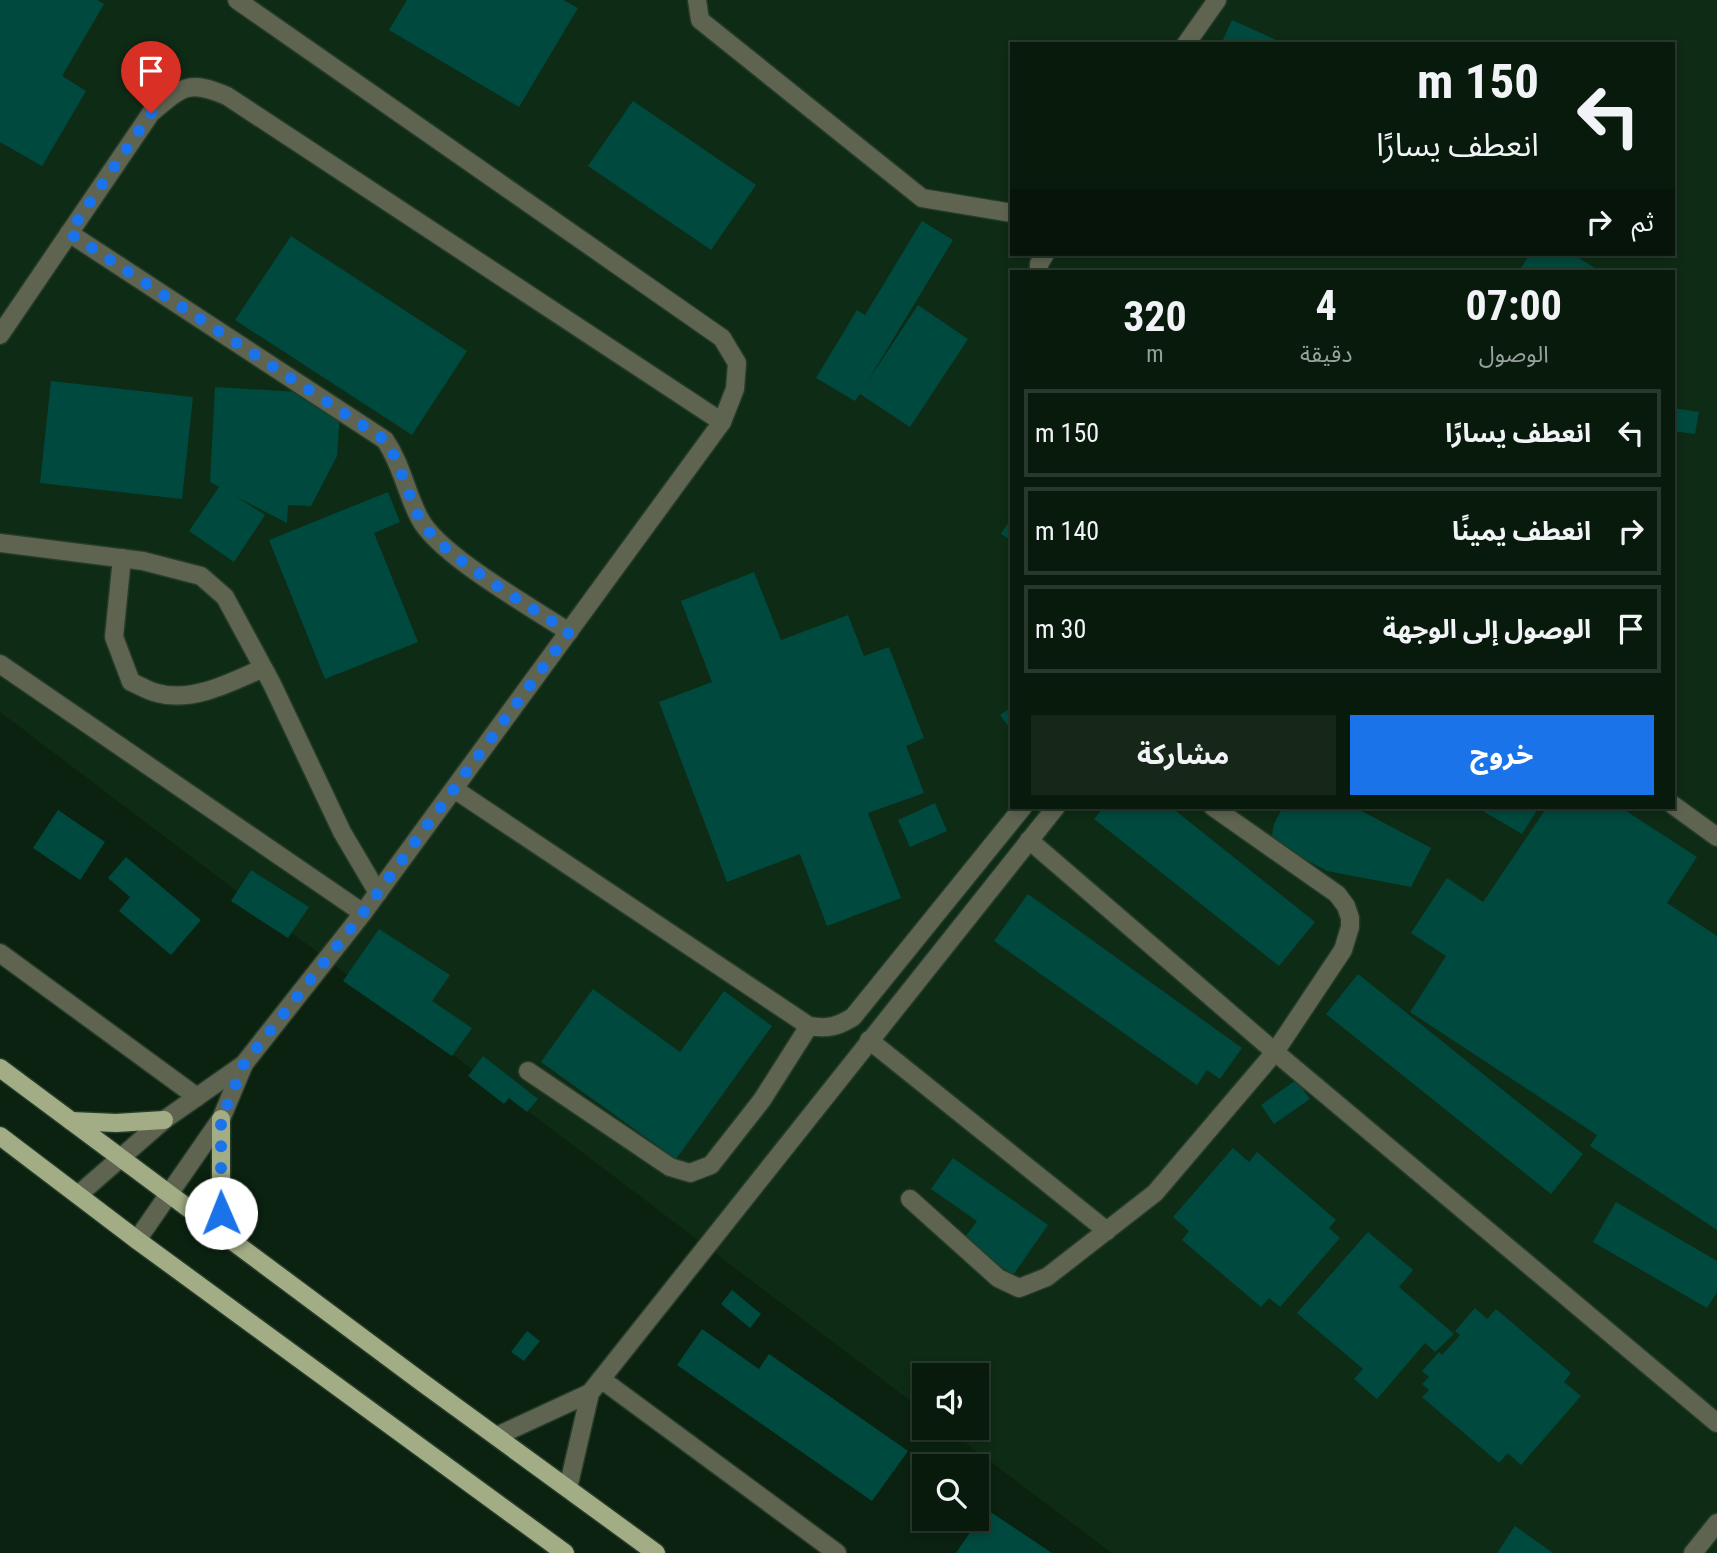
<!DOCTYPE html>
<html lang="ar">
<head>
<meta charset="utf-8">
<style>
	body { margin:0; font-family:"Roboto Condensed","Noto Sans Arabic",sans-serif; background:#16271a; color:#f1f3f6; direction:rtl; height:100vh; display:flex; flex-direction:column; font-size:26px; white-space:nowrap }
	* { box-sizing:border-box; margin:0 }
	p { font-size:23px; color:#98a19d }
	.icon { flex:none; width:38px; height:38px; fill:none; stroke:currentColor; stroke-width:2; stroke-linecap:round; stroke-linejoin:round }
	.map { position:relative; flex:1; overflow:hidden; direction:ltr }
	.side { position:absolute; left:1010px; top:270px; width:665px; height:539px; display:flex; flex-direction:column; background:#081a0c; border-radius:0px; box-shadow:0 4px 10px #0003,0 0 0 2px #29382d; direction:rtl }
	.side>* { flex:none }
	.guide { position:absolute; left:1010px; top:42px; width:665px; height:214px; border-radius:0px; box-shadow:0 4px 10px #0003,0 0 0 2px #29382d; direction:rtl; background:#081a0c; color:#f1f3f6; overflow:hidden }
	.controls { position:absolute; left:912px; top:1363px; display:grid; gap:14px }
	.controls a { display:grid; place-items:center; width:77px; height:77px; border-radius:0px; background:#081a0c; box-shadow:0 4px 10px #0003,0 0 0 2px #29382d; font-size:35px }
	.pin { position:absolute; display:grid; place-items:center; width:60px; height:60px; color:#fff; margin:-72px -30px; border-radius:50% 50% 50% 0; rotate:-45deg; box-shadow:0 0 7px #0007 }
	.pin .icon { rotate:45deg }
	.me { position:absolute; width:77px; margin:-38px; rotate:359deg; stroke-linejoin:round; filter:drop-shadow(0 0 5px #0008) }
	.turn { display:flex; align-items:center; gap:24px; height:147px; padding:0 21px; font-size:32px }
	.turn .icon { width:91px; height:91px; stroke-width:2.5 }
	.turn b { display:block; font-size:49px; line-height:60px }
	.then { display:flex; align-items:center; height:66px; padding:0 21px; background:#0003; gap:14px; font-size:26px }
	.eta { display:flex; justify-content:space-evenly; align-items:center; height:119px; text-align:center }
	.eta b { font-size:42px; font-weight:700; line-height:49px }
	.button { display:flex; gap:14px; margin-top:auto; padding:14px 21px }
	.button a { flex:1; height:80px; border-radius:0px; background:#1a73e8; color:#fff; font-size:28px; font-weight:700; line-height:80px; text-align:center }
	.button a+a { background:#16271a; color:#f1f3f6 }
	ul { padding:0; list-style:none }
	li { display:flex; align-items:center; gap:21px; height:88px; margin:0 14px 10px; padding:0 7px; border:4px solid #29382d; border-radius:0px }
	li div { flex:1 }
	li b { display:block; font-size:26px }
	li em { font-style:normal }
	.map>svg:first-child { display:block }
	.built { fill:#0e2b15; fill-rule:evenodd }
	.building { fill:#00493e }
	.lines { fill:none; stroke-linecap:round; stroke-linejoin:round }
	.minor-casing { stroke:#263c2a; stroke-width:21 }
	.major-casing { stroke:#263c2a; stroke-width:21 }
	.minor { stroke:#5f6451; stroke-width:18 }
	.major { stroke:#a2ad85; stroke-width:18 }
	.route { stroke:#1a73e8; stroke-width:12; stroke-dasharray:0 21.6 }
</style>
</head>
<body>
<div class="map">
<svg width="1717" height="1553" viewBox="0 0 1717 1553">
	<rect width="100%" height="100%" fill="#0b2210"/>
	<path class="built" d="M0 0H1717V1553H1112L946 1428H976V1376H924V1411L0 712ZM1012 44H1673V254H1012ZM1012 271H1673V807H1012Z"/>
	<g class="building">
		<polygon points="0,0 97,0 104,4 62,76 86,91 42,166 0,142"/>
		<polygon points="407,0 563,0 578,8 519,107 389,30"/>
		<polygon points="1232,20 1285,44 1221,44"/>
		<polygon points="633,101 756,185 711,250 588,166"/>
		<polygon points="922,221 953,240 866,384 918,305 968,339 910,427 860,394 855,401 816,378 857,310 865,315"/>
		<polygon points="291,236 467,351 412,435 235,320"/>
		<polygon points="1530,254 1572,254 1600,271 1519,271"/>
		<polygon points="51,381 193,397 182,499 40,483"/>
		<polygon points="215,387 299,392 340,413 337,456 311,506 288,505 287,523 235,496 265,515 234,562 189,531 219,487 210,482"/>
		<polygon points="1673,408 1699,412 1695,434 1673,431"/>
		<polygon points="388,492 400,522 374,533 418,642 325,679 269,540"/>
		<polygon points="1012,517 1012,541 1001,534"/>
		<polygon points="754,572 781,640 848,615 864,656 889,647 924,738 906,746 924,793 868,813 901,898 827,926 800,854 727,882 659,702 712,682 681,601"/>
		<polygon points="1012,707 1012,731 1000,715"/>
		<polygon points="935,803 947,831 910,847 898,820"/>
		<polygon points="1104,807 1171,807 1315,922 1279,966 1094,819"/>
		<polygon points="1283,807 1354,807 1431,848 1411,887 1327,871 1271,841 1274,824"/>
		<polygon points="1476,807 1539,807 1522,834"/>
		<polygon points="1547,807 1620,807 1697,857 1667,903 1717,936 1717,1230 1590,1146 1597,1135 1410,1012 1446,956 1411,933 1447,878 1483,902"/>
		<polygon points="58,810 105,842 80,880 33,848"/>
		<polygon points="126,857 201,920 171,955 119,911 130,897 108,878"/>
		<polygon points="251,870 309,907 288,938 231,901"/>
		<polygon points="1028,894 1242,1048 1220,1079 1207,1070 1197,1085 994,941"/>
		<polygon points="379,929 450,975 432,1001 472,1028 452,1056 343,981"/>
		<polygon points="1358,974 1583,1154 1551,1194 1326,1014"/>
		<polygon points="593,989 680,1052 724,991 772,1026 676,1159 541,1062"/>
		<polygon points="483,1056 538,1099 527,1112 509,1098 504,1104 468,1076"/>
		<polygon points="1296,1080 1310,1099 1274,1124 1261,1105"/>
		<polygon points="1233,1148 1249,1162 1257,1152 1336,1220 1329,1228 1340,1238 1280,1307 1269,1298 1261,1307 1182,1240 1189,1231 1173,1217"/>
		<polygon points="953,1158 1048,1225 1013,1275 963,1240 977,1221 931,1189"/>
		<polygon points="1616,1202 1717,1261 1717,1292 1707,1308 1593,1242"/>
		<polygon points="1368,1232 1413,1270 1399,1287 1454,1334 1435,1352 1425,1343 1377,1399 1354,1379 1363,1369 1297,1313"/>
		<polygon points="732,1290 761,1314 750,1328 721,1304"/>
		<polygon points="1475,1308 1487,1319 1496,1309 1571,1373 1564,1382 1581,1396 1521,1465 1508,1453 1499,1463 1422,1397 1429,1390 1422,1384 1429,1377 1422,1371 1439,1352 1442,1355 1460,1335 1455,1331"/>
		<polygon points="702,1329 759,1369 769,1354 908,1451 872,1501 677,1365"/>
		<polygon points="527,1331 540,1341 524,1361 511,1352"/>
		<polygon points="986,1509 1052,1553 956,1553"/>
		<polygon points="1515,1526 1553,1553 1497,1553"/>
	</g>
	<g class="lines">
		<defs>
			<g id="minor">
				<polyline points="697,0 700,20 922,198 1012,213"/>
				<polyline points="1186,44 1217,0"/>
				<path d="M69 233 385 440C402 465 406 493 420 519 439 555 531 607 569 632"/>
				<polyline points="1039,271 1039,264 1045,254"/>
				<path d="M0 335 151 113C182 87 188 79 227 96L722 422"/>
				<polyline points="0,543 143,561 201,576 225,597 272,684 342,832 378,893"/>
				<path d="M122 558 114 637 131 682C139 685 148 691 157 693 192 703 232 682 263 668"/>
				<polyline points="0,664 363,913"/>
				<path d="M454 789 809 1026C827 1029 837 1027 853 1017L1023 807"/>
				<polyline points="1673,805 1717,837"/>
				<polyline points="1029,840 1275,1052 1717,1423"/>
				<polyline points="0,953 197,1097"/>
				<polyline points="869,1040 1107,1231"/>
				<polyline points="528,1071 670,1167 690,1173 711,1165 762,1100 809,1026"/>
				<polyline points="78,1195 164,1120 244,1064"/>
				<polyline points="910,1199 998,1278 1019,1288 1047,1277 1155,1193 1275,1052 1343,950 1350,927 1350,918 1346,906 1337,894 1213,807"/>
				<polyline points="137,1240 221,1119 244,1064 363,913 722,422 735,389 737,363 722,338 237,0"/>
				<polyline points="601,1379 837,1553"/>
				<polyline points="497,1436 590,1393"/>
				<polyline points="568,1488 590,1393 1056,807"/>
				<polyline points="1693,1553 1717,1523"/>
			</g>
			<g id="major">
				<polyline points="0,1068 423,1383 656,1553"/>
				<polyline points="221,1119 221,1234"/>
				<polyline points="71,1121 116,1123 164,1120"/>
				<polyline points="0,1136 137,1240 565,1553"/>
			</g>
		</defs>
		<use href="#minor" class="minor-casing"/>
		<use href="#major" class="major-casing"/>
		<use href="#minor" class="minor"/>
		<use href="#major" class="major"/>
	</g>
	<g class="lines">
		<path class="route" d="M151 113 69 233 385 440C402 464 406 493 420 519 439 555 532 607 569 632L363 913 244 1064 221 1119V1213"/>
	</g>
</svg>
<div class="controls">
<a><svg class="icon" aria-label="sound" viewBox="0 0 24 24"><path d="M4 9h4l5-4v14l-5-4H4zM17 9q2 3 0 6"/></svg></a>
<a><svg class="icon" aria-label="search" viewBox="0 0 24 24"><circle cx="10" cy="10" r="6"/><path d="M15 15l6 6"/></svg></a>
</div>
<div class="pin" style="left:151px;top:113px;background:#d93025"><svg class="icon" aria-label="arrive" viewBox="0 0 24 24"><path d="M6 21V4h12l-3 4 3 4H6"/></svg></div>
<svg class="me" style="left:221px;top:1213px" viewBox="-20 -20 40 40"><circle r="19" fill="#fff"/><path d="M0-13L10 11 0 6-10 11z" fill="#1a73e8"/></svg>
<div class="guide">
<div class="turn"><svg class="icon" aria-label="left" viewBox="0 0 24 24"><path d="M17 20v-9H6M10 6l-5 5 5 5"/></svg><div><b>150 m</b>انعطف يسارًا</div></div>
<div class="then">ثم<svg class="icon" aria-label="right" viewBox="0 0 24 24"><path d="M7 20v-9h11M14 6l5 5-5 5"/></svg></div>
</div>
<section class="side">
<div class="eta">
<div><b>07:00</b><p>الوصول</p></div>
<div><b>4</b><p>دقيقة</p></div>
<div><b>320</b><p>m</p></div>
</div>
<ul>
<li><svg class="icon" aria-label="left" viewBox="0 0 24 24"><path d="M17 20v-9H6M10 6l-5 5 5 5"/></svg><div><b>انعطف يسارًا</b></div><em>150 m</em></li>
<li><svg class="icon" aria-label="right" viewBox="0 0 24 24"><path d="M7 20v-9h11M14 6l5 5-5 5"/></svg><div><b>انعطف يمينًا</b></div><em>140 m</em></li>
<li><svg class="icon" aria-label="arrive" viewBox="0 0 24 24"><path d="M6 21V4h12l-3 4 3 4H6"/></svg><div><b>الوصول إلى الوجهة</b></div><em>30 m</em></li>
</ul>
<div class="button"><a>خروج</a><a>مشاركة</a></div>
</section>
</div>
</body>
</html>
